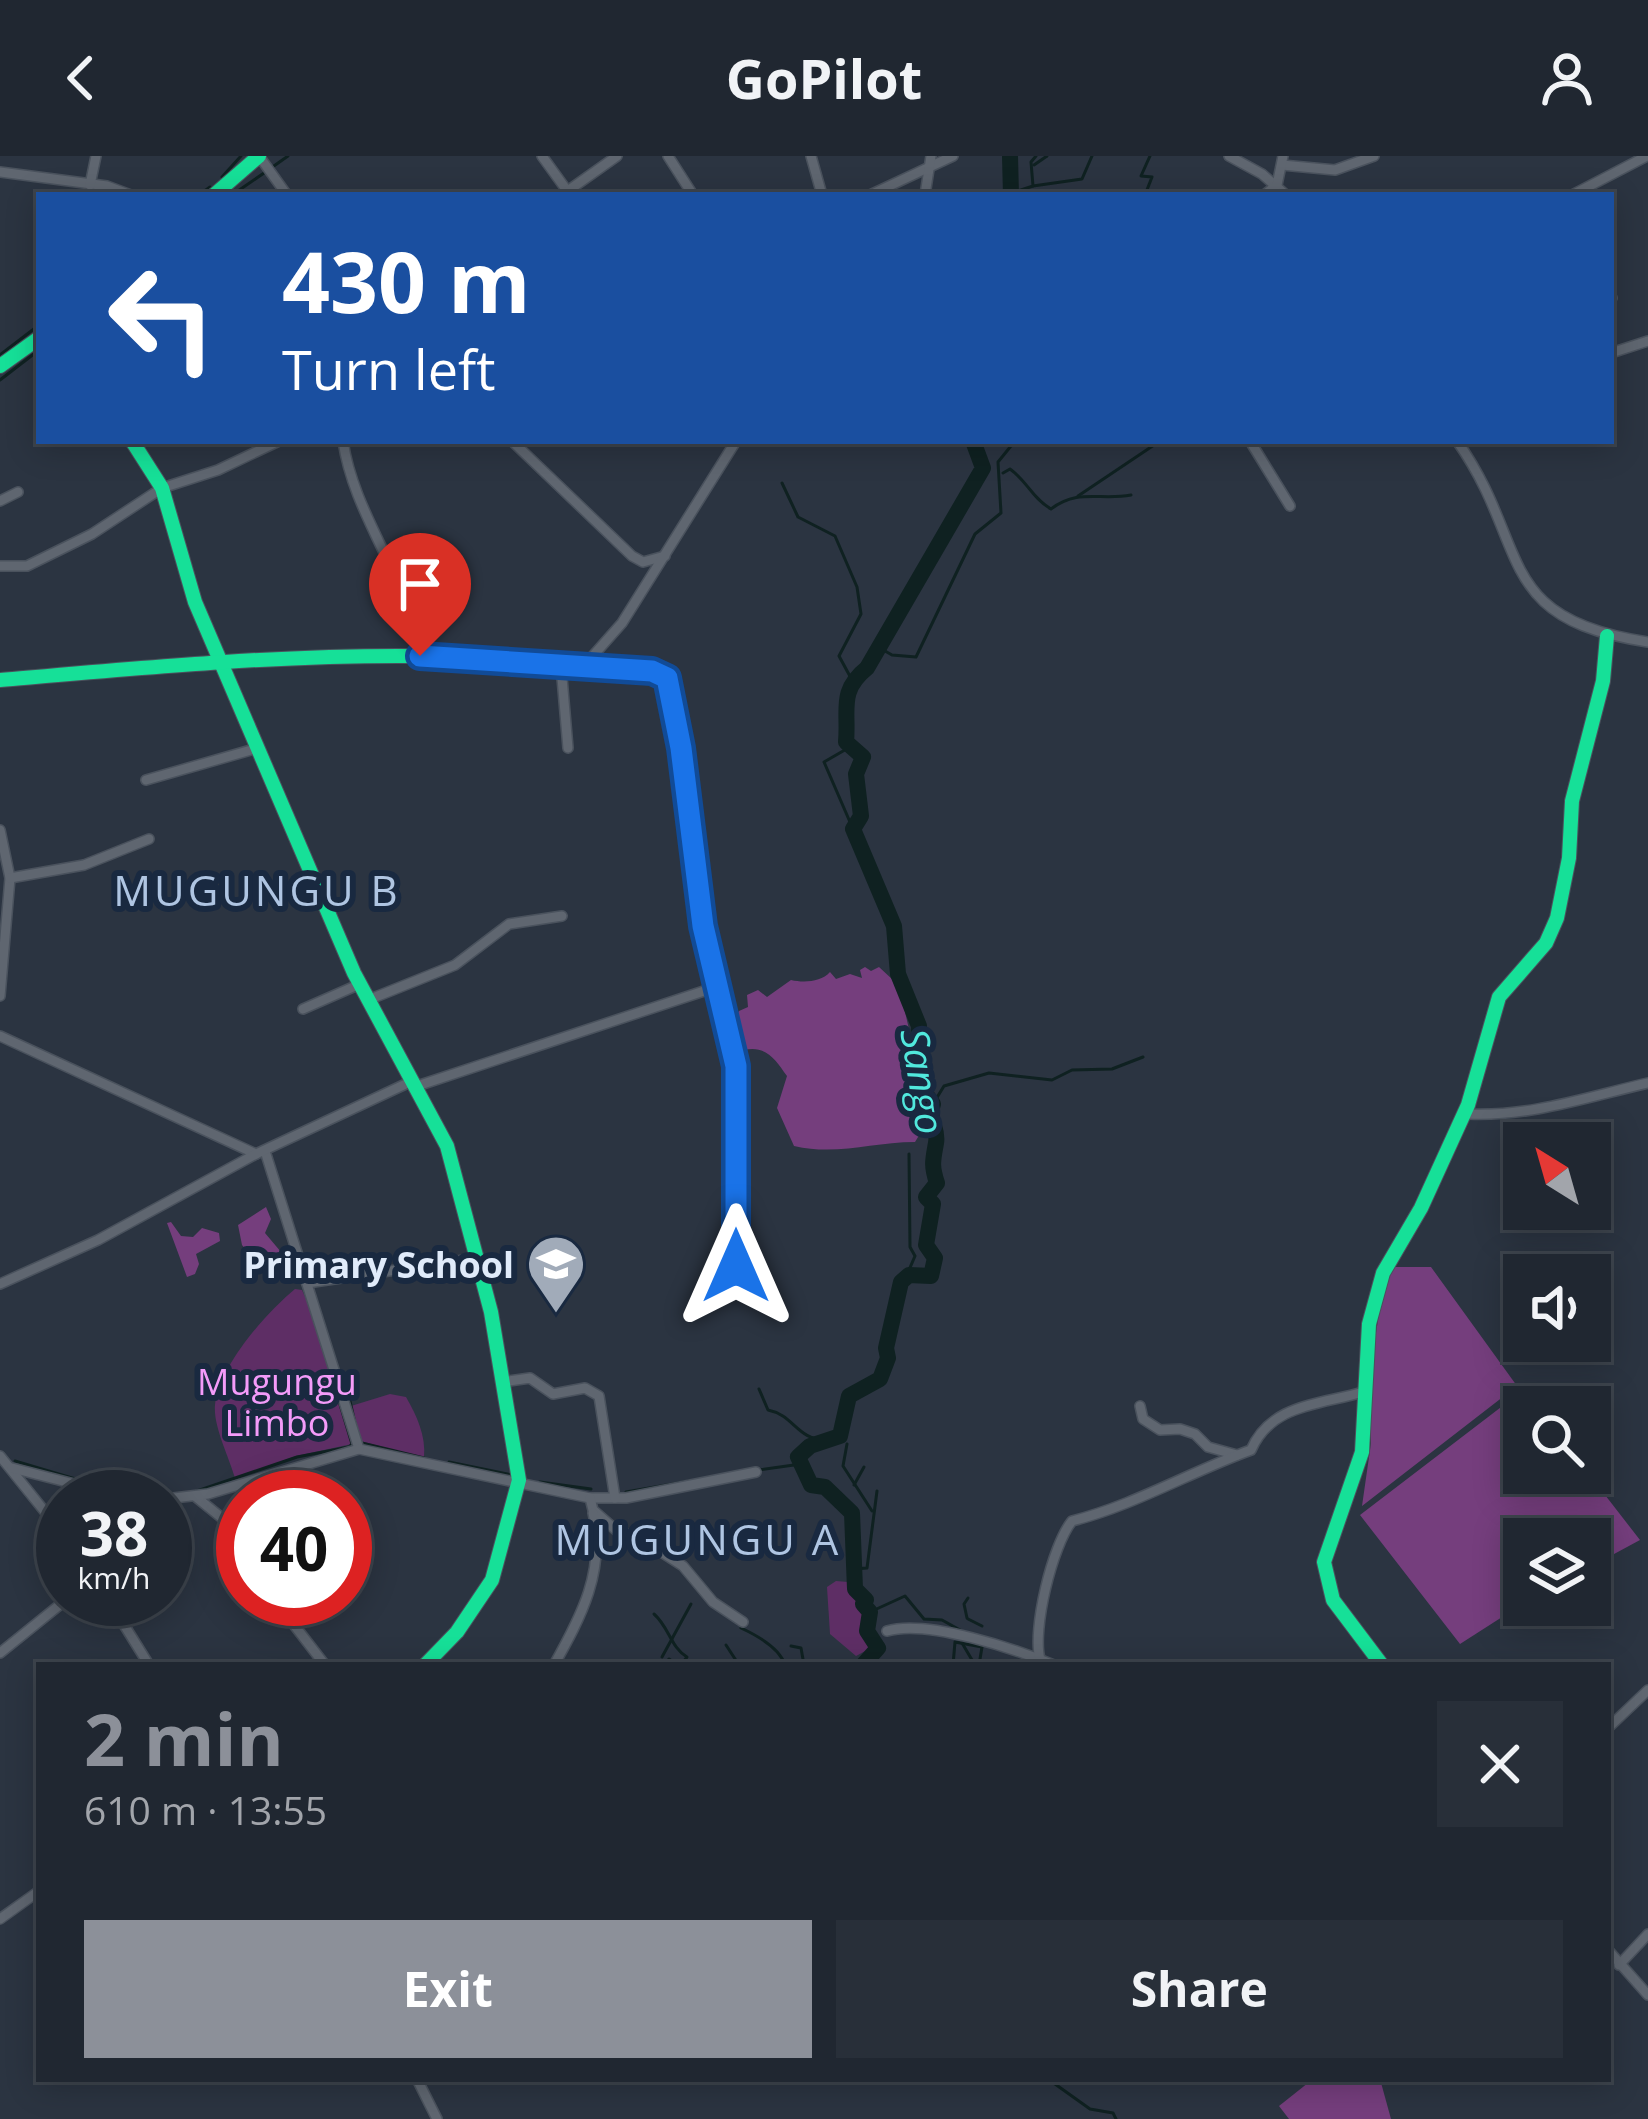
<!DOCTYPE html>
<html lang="en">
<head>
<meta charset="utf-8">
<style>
	body { margin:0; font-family:"Open Sans",sans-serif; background:#282f39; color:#f1f3f6; height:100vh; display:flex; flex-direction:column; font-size:45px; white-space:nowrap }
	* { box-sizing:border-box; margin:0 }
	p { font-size:39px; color:#a2a5ab }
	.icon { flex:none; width:66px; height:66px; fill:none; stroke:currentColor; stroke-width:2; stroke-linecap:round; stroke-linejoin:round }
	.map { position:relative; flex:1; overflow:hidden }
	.sheet { position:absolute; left:36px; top:1506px; width:1575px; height:420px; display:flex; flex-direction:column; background:#202731; border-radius:0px; box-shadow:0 6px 30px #0003,0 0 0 3px #3d444d }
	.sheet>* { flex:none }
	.guide { position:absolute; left:36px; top:36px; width:1578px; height:252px; border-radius:0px; box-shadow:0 6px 30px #0003,0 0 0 3px #3d444d; background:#1a4fa0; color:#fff; overflow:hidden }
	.needle { width:78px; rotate:323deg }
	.fabs { position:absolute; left:1503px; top:966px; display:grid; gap:24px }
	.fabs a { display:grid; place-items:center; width:108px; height:108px; border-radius:0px; background:#202731; box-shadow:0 6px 30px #0003,0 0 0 3px #3d444d; font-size:60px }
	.speed { position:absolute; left:36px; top:1314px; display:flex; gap:24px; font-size:60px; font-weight:700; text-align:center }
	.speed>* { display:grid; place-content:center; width:156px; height:156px; border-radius:50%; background:#202731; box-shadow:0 6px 30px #0003,0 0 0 3px #3d444d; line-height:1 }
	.speed small { font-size:30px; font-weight:400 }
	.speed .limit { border:18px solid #d22; background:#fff; color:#111 }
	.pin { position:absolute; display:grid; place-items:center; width:102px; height:102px; color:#fff; margin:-123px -51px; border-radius:50% 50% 50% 0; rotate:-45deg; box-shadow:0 0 12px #0007 }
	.pin .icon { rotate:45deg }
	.me { position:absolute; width:132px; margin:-66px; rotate:0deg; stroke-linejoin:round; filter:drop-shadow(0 0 9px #0008) }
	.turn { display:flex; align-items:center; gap:42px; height:252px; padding:0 48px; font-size:54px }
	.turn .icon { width:156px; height:156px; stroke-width:2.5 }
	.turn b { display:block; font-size:84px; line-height:102px }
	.round { display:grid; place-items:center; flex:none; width:126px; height:126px; border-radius:0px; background:#282f39 }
	.headline { display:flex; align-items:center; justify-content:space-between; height:204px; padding:0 48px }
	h1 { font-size:72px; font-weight:700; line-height:90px; color:#8c9099 }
	.action { display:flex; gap:24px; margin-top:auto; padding:24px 48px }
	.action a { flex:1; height:138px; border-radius:0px; background:#8c9099; color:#fff; font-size:48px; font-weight:700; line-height:138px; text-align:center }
	.action a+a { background:#282f39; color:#f1f3f6 }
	header { display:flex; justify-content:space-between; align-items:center; height:156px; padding:0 48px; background:#202731; font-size:54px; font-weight:700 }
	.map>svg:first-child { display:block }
	.green { fill:#5e2e65 }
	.forest { fill:#753e7d }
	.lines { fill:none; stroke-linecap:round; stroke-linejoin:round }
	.stream { stroke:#0f2121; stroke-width:3 }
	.river { stroke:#0f2121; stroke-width:16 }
	.street-casing { stroke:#4a525d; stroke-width:12 }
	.fast-casing { stroke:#4a525d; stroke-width:16 }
	.street { stroke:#5f6670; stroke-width:9 }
	.fast { stroke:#16e098; stroke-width:14 }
	.route-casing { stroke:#114b97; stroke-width:30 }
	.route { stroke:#1a73e8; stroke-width:21 }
	.labels { text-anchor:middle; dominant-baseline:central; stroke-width:12; stroke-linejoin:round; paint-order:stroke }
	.poi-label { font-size:36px; font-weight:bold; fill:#e0ebfa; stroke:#192940; text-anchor:end }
	.park-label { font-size:36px; fill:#f39bf9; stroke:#192940 }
	.water-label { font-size:39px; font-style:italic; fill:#51e8dd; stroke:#192940 }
	.quarter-label { font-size:42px; letter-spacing:3px; fill:#afc5e2; stroke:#192940 }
</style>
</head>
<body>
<header><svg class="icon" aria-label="back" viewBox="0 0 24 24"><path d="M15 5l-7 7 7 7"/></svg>GoPilot<svg class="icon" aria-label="person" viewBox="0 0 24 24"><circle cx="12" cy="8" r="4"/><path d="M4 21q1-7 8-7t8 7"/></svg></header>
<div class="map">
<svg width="1648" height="1963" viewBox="0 0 1648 1963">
	<rect width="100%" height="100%" fill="#2b3441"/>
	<g class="green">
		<path d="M295 1133 302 1134 310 1152 352 1288 296 1300 235 1322C229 1301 213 1270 215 1249 219 1210 266 1157 295 1133Z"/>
		<path d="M390 1238 406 1241C417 1260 426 1280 424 1302L360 1285 351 1250Z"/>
		<polygon points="836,1425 848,1426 859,1443 869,1493 856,1500 830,1478 827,1431"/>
	</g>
	<g class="forest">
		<path d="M865 811 871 815 879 811 893 824 897 821 911 882V947L922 959 923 973 915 986C872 986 837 1000 794 990L777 952 787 920C775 903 766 889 744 894L732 867 739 855 748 851 747 839 758 834 767 841 791 824C804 827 821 826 830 816L836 823 850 818 862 822 860 814Z"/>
		<polygon points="266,1051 271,1063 265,1077 281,1096 279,1103 258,1109 242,1089 238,1069"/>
		<polygon points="171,1066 181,1080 193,1081 202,1072 219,1077 220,1085 196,1098 199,1108 195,1118 187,1121 167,1067"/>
		<polygon points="1386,1111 1431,1111 1517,1230 1362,1350 1371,1287 1371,1210"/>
		<polygon points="1526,1232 1540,1251 1524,1251 1524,1317 1588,1317 1640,1384 1590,1411 1590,1383 1524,1383 1524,1447 1460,1488 1360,1359"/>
		<polygon points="1313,1923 1380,1923 1391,1963 1289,1963 1279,1950"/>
	</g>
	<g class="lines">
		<g class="stream">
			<polyline points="1034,9 1047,0"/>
			<polyline points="271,12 288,0"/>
			<polyline points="222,21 241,0"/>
			<polyline points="1033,30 1082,23 1092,0"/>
			<polyline points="1012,37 1033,30 1031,6 1036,0"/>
			<polyline points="199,39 210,31"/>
			<polyline points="232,39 264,17"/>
			<polyline points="1145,39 1152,21 1141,20 1150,0"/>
			<polyline points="0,199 39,169"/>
			<polyline points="0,224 39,194"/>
			<path d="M1003 317 1010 313C1027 325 1032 342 1051 353 1079 332 1100 345 1131 339"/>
			<polyline points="782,327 798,361 835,380 857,431 861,458 839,500 852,524"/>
			<polyline points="1078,340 1160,285"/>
			<polyline points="878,491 892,499 916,501 975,378 1001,357 998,306 1015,285"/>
			<polyline points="850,591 824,606 853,673"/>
			<polyline points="933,948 944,930 989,917 1052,924 1072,914 1112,913 1143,901"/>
			<polyline points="906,1121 915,1100 910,1091 909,998"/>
			<path d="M759 1233 768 1254C794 1259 797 1284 826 1284"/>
			<polyline points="350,1245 355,1267"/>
			<polyline points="362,1287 424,1302"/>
			<polyline points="847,1288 843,1310 872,1355"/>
			<polyline points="15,1305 82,1325"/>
			<polyline points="449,1306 512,1319"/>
			<polyline points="758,1314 801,1308"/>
			<polyline points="540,1326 591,1333"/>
			<polyline points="854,1329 864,1311"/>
			<polyline points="197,1335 297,1301 349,1291 352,1288 339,1245"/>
			<polyline points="123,1336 154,1339"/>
			<polyline points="626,1336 690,1325"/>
			<polyline points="854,1413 867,1412 877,1335"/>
			<polyline points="870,1456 905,1440 924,1463 942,1464 960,1474"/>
			<path d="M654 1458C669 1471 671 1492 687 1501L681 1509"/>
			<polyline points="967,1462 964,1448 968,1442"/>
			<polyline points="968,1463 982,1470"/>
			<path d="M741 1472C756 1479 780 1492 785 1509"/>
			<polyline points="962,1487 975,1509"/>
			<polyline points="726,1489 739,1509"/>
			<polyline points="791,1490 801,1492 804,1509"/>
			<polyline points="662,1501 691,1448"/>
			<polyline points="669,1503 678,1509"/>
			<polyline points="953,1509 955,1486 982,1491 979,1509"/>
			<polyline points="1048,1923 1090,1953 1113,1957 1116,1963"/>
		</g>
		<g class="river">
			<polyline points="1010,0 1011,39"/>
			<path d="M863 1509 878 1492 867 1475 870 1456 863 1448 866 1444 855 1433 852 1357 825 1331 811 1329 798 1301 810 1290 840 1280 849 1240 880 1223 888 1202 886 1192 901 1126 909 1119 931 1120 935 1102 926 1089 933 1048 926 1041 937 1027C931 1009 933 1004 936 987 939 971 927 965 933 948L916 925 919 870 898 818 894 770 853 673 861 660 856 618 863 601 846 586C849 555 838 535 867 512L983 312 973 285"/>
		</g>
		<defs>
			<g id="street">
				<polyline points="259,0 287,39"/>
				<polyline points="542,0 568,36"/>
				<polyline points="668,0 693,39"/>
				<polyline points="811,0 822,39"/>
				<polyline points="1229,0 1262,18 1286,39"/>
				<polyline points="1282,9 1335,14 1374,0"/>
				<polyline points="0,16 107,30 131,39"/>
				<polyline points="90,29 96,0"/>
				<polyline points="562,39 617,0"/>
				<polyline points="870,39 953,0"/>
				<polyline points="925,39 931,0"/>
				<polyline points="1264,39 1277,29 1283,0"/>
				<polyline points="1572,39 1647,0"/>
				<polyline points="1611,141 1612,142"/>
				<polyline points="1611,197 1648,185"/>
				<path d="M343 285C354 361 410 423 420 500"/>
				<polyline points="512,285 632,400 643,406 665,400"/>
				<polyline points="1250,285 1290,350"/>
				<path d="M1457 285C1531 389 1491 463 1648 486"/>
				<polyline points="0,345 18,336"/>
				<polyline points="0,410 27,410 92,378 162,332 218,314 279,285"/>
				<polyline points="561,510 568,592"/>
				<polyline points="583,511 622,467 736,285"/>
				<polyline points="146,624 258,592"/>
				<polyline points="0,674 10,722 0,840"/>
				<polyline points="10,722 84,709 149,683"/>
				<polyline points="368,844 455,809 509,768 562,760"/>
				<polyline points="303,853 360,828"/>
				<polyline points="0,880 256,998"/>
				<polyline points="414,931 716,831"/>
				<path d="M1468 958C1530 961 1587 941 1648 927"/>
				<polyline points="265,995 359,1293 590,1342 626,1342 756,1316"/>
				<polyline points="307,1127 478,1102"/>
				<polyline points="0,1128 98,1084 256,998 410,926"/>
				<polyline points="502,1226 530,1222 553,1238 585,1232 599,1240 615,1342"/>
				<polyline points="1140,1250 1143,1263 1160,1274 1180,1273 1195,1278 1208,1291 1237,1299"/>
				<polyline points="0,1300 63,1378"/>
				<polyline points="12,1312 125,1341"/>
				<polyline points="196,1341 243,1379"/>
				<polyline points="590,1342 593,1354 617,1375 641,1383 683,1410 713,1446 743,1466"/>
				<polyline points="165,1343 208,1338 359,1293"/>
				<polyline points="108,1443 149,1509"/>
				<polyline points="274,1443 325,1509"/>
				<path d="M887 1475C927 1463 1015 1493 1054 1509"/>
				<polyline points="0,1497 67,1443"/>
				<path d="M1040 1503C1032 1474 1052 1390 1072 1365 1135 1349 1190 1316 1251 1294 1271 1248 1319 1249 1363 1236"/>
				<path d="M554 1509C581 1461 606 1414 593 1357"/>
				<polyline points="1608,1572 1648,1534"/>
				<polyline points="0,1763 39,1735"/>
				<polyline points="1608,1794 1648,1839"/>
				<polyline points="1619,1809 1648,1778"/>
				<polyline points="417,1923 437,1963"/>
			</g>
			<g id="fast">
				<polyline points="214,39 259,0"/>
				<polyline points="0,210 39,182"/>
				<polyline points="132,285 162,332 195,446 354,817 447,990 491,1156 519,1324 492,1424 457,1476 425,1509"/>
				<path d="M0 524C138 512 275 499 413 500 495 501 579 511 661 517L671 530 703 770 736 910V1110"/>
				<polyline points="1382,1509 1333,1444 1324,1406 1362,1296 1369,1168 1383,1117 1421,1052 1468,949 1499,841 1546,787 1557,762 1569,702 1572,645 1603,525 1607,480"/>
			</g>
		</defs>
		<use href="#street" class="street-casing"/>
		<use href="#fast" class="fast-casing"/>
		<use href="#street" class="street"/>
		<use href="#fast" class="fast"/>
	</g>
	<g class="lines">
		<defs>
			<polyline id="route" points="420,500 652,515 667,522 681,592 703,770 736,910 736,1110"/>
		</defs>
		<use href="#route" class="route-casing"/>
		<use href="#route" class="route"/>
	</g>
	<defs>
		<symbol id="school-pin" viewBox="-11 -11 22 30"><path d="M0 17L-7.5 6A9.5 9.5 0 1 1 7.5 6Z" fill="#a1abb9" stroke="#192940"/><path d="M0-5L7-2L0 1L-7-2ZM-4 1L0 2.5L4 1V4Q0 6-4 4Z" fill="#fff"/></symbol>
	</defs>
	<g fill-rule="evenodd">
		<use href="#school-pin" x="523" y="1075" width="66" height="90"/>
	</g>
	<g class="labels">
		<g class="poi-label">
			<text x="514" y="1108">Primary School</text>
		</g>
		<g class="park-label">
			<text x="277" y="1225">Mugungu<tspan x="277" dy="41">Limbo</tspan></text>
		</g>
		<g class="water-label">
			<text transform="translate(924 925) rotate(81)">Sango</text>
		</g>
		<g class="quarter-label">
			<text x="257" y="733">MUGUNGU B</text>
			<text x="698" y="1382">MUGUNGU A</text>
		</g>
	</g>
</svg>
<div class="fabs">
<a><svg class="needle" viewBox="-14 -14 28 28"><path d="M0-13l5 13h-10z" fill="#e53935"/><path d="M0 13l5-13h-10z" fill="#a2a5ab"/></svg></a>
<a><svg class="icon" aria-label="sound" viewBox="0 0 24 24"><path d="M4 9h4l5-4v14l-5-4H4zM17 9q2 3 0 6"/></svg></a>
<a><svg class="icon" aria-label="search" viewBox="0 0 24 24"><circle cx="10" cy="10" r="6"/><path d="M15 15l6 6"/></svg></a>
<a><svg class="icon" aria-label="layers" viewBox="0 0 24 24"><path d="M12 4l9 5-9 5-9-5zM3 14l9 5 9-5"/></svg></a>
</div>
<div class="speed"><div>38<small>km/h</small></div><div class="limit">40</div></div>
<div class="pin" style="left:420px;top:500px;background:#d93025"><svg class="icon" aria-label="arrive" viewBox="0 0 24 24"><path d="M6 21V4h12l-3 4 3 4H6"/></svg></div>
<svg class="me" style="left:736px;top:1110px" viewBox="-20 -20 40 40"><path d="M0-17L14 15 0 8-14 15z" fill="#1a73e8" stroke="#fff" stroke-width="4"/></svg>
<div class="guide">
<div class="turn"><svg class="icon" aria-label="left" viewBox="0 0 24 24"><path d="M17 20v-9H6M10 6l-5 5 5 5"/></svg><div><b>430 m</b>Turn left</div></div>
</div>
<section class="sheet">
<div class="headline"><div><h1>2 min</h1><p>610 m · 13:55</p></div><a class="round"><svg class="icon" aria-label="close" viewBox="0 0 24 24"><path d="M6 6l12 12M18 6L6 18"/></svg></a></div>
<div class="action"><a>Exit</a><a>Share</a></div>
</section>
</div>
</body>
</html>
